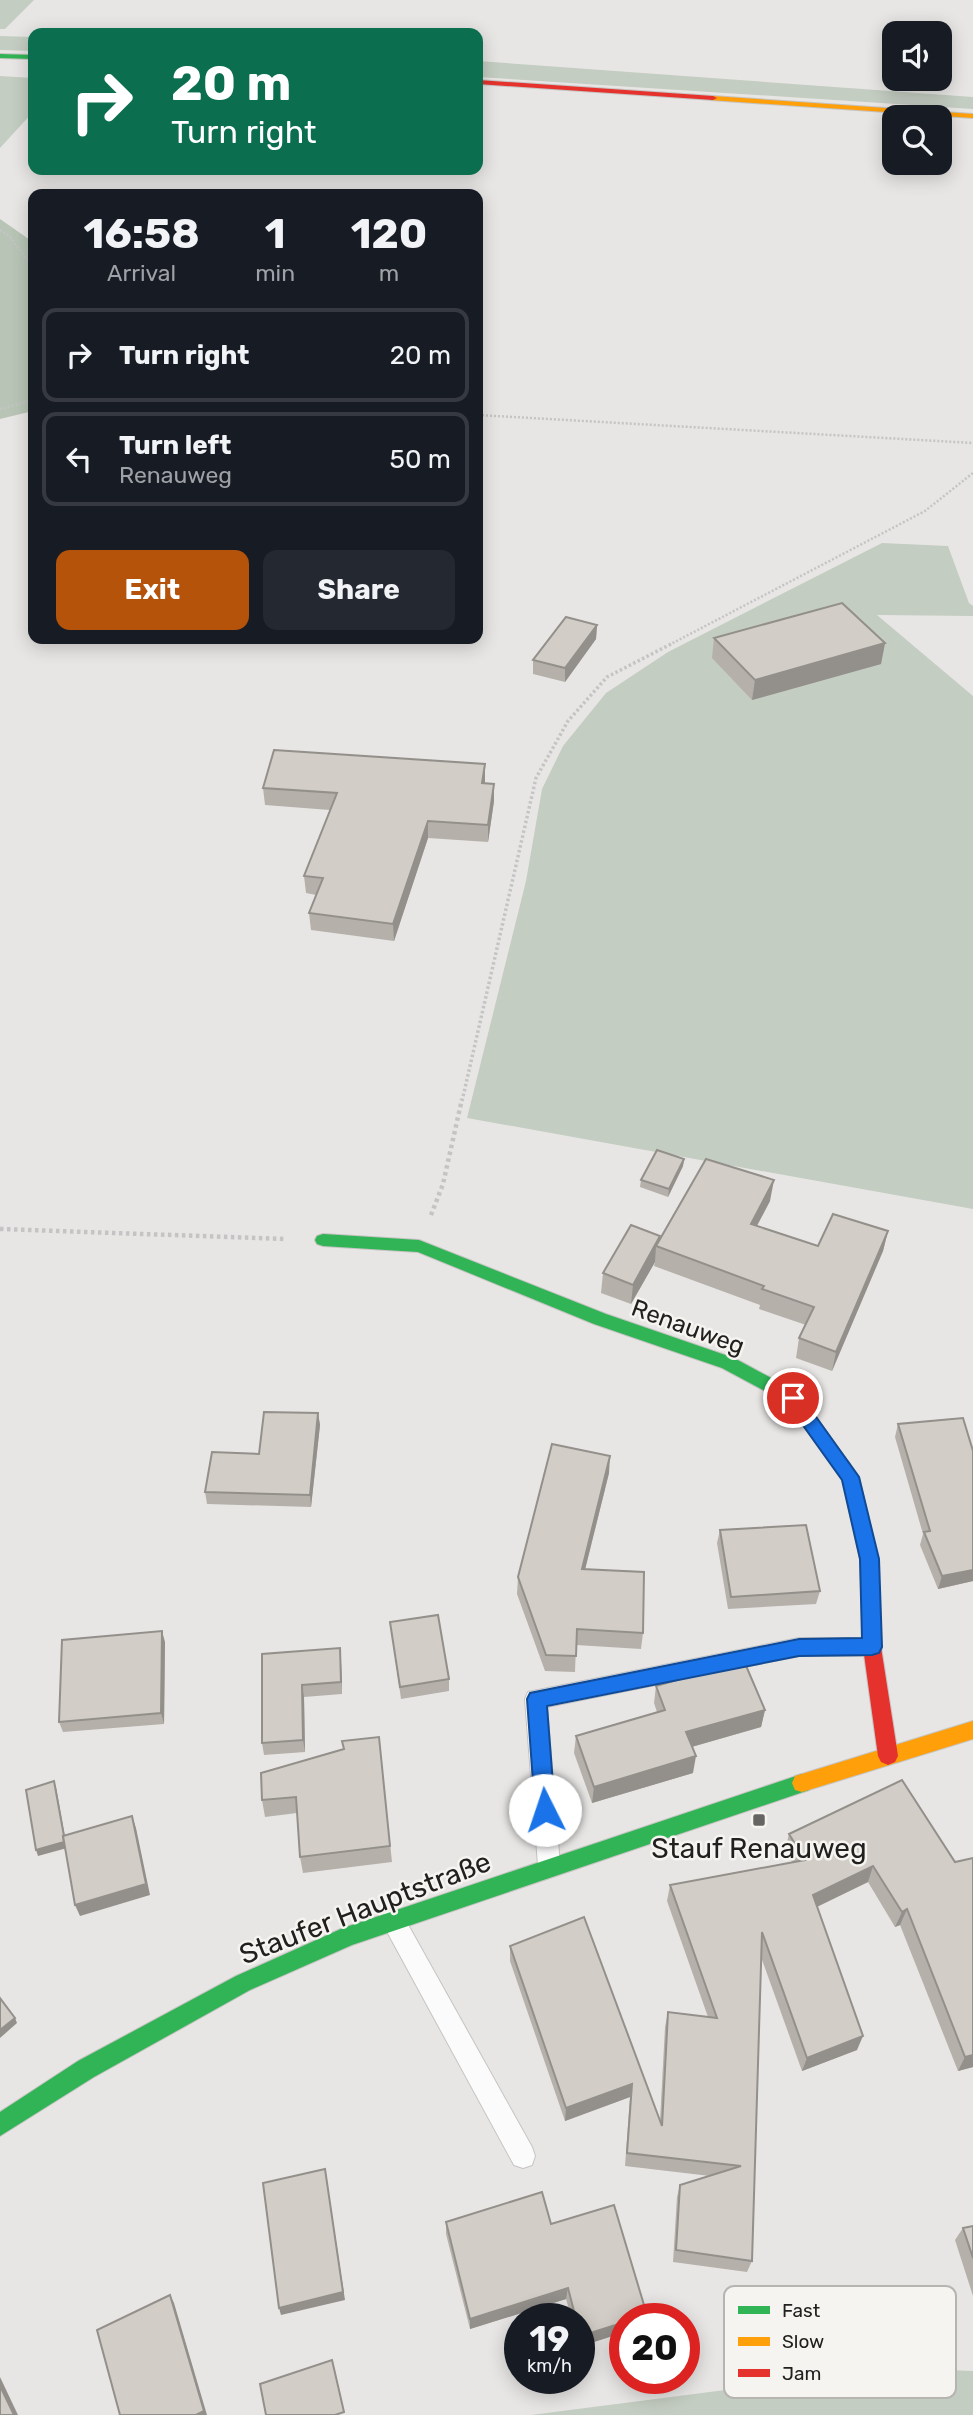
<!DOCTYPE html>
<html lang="en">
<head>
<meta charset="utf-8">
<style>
	body { margin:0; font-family:Rubik,sans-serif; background:#242831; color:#f1f3f6; height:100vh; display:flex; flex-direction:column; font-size:26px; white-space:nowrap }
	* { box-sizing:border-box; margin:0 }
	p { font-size:23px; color:#9ea1a6 }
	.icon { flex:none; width:38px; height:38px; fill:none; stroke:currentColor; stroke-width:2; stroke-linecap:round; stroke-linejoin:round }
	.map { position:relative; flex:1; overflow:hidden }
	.details { position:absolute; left:28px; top:189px; width:455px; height:455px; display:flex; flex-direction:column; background:#171b24; border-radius:14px; box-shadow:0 4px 18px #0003 }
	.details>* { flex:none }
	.banner { position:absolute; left:28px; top:28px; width:455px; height:147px; border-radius:14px; box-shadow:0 4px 18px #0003; background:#0b6e4f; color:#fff; overflow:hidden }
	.controls { position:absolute; left:882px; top:21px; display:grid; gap:14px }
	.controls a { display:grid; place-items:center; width:70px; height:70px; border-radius:14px; background:#171b24; box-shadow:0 4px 18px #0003; font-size:35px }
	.speed { position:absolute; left:504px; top:2303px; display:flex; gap:14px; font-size:35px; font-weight:700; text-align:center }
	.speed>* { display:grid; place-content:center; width:91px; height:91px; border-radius:50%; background:#171b24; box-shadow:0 4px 18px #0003; line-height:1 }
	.speed small { font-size:18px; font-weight:400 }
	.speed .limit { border:10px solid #d22; background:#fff; color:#111 }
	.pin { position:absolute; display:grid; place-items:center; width:60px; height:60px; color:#fff; margin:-30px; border:4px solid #fff; border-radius:50%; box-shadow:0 2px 7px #0007 }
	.me { position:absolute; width:77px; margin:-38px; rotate:356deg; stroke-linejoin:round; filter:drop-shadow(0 0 5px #0008) }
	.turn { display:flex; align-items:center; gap:24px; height:147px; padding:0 28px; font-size:32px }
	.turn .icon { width:91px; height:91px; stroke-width:2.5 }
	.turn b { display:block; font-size:49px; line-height:60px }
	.eta { display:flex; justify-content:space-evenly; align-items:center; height:119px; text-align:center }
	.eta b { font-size:42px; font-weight:700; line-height:49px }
	.button { display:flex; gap:14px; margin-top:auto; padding:14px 28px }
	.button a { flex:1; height:80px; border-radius:14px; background:#b45309; color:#fff; font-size:28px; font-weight:700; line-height:80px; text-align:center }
	.button a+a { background:#242831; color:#f1f3f6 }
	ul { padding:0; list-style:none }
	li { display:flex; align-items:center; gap:21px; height:94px; margin:0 14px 10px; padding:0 14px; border:4px solid #363941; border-radius:14px }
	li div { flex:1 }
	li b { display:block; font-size:26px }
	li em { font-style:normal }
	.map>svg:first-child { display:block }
	.green { fill:#c4cdc2 }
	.forest { fill:#b8c5b6 }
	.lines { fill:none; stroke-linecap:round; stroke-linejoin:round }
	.lane-casing { stroke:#c5c4c2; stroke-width:2 }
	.fast-casing { stroke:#c5c4c2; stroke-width:2 }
	.slow-casing { stroke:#c5c4c2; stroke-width:2 }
	.jam-casing { stroke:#c5c4c2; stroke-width:2 }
	.path-far2 { stroke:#c5c4c4; stroke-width:2.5; stroke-dasharray:2 2; stroke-linecap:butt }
	.path-far1 { stroke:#c5c4c4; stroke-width:3.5; stroke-dasharray:2.5 2.5; stroke-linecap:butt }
	.path { stroke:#c5c4c4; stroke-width:4.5; stroke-dasharray:3.5 3.5; stroke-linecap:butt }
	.lane { fill:#fcfbfb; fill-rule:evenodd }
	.fast { fill:#30b455; fill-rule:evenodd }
	.slow { fill:#ff9f0a; fill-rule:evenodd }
	.jam { fill:#e5322d; fill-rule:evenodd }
	.wall { fill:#b5b0aa }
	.shaded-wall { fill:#93908b }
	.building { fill:#d2cdc6; stroke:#93908b; stroke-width:2 }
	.route { fill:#1a73e8; stroke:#114b97; stroke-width:2 }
	.poi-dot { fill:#676563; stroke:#f6f4f0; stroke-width:2.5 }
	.labels { text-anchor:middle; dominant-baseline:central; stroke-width:5; stroke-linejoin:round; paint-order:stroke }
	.street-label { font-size:24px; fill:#21201e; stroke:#f6f4f0 }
	.near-poi-label { font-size:28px; fill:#21201e; stroke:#f6f4f0 }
	.near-street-label { font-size:28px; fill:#21201e; stroke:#f6f4f0 }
	.key { fill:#f6f4f0; stroke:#b6b4b1; stroke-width:2 }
	.key-label { font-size:19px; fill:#21201e }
</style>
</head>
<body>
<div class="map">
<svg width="973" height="2415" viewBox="0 0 973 2415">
	<rect width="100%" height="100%" fill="#e8e6e4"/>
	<g class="green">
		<polygon points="0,0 34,0 5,29 0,29"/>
		<polygon points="0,36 33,37 33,51 0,50"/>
		<polygon points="478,61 973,97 973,109 478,77"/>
		<polygon points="0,76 33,78 33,112 0,148"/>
		<polygon points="882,543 948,546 969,603 973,606 973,616 877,615 973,696 973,1209 467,1118 526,881 542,789 563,746 606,693 668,652"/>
		<polygon points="897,2368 973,2371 973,2415 531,2415"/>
	</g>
	<polygon class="forest" points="0,219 33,242 33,411 0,419"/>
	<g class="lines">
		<defs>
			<g id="lane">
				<polygon points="799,1638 872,1638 879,1640 882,1647 879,1654 872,1656 799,1656 547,1707 560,1865 557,1873 549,1876 541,1873 538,1865 525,1699 528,1692"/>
				<polygon points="393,1909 401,1912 532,2147 535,2156 532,2165 523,2168 514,2165 385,1928 381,1920 385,1912"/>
			</g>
			<g id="fast">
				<polygon points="0,54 33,55 33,59 0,58"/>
				<polygon points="323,1234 419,1240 606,1314 734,1358 799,1393 851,1466 848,1471 842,1473 836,1471 787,1403 722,1368 594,1324 418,1252 323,1246 317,1244 315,1240 317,1236"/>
				<polygon points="802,1774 809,1776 812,1783 809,1790 352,1945 250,1990 94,2077 0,2136 0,2112 78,2061 236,1976 343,1928"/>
			</g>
			<g id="slow">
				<polygon points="713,96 973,114 973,118 710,100"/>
				<polygon points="973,1721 973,1739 802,1792 795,1790 792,1783 795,1776 802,1774"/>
			</g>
			<g id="jam">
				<polygon points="478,80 713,96 717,98 713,100 478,84"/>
				<polygon points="842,1459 848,1461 859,1477 878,1559 881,1647 898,1756 895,1762 888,1765 881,1762 878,1756 863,1647 860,1559 842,1479 833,1466 836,1461"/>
			</g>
		</defs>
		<use href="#lane" class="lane-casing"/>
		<use href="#fast" class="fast-casing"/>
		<use href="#slow" class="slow-casing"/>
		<use href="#jam" class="jam-casing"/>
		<g class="path-far2">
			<polyline points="0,230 10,237 33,267"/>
			<polyline points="0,409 33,400"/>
			<polyline points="478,415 973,443"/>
			<polyline points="669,645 925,511 973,473"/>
		</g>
		<polyline class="path-far1" points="462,1101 536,778 568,721 607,677 673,643"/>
		<g class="path">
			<polyline points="431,1215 443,1184 462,1099"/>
			<polyline points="0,1229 286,1239"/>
		</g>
		<use href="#lane" class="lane"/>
		<use href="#fast" class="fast"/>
		<use href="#slow" class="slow"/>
		<use href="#jam" class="jam"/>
	</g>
	<g class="wall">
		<polygon points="597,625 596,639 565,682 533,674 533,660"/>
		<polygon points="714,638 885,643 881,664 752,700 712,658"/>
		<polygon points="485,783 494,801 488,842 428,838 394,941 311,930 309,913 316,895 306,893 304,876 330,810 265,805 263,788"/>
		<polygon points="684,1159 683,1166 668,1197 640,1187 641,1180"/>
		<polygon points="770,1201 757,1226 818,1246 888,1231 883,1251 832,1371 796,1358 799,1338 806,1325 759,1309 760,1305 654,1266 655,1262 631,1304 601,1293 603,1273 660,1240"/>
		<polygon points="318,1413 320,1425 311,1507 207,1504 205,1492"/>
		<polygon points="898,1424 973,1581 938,1589 920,1545 923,1534 895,1437"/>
		<polygon points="609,1473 585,1569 643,1633 641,1649 576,1645 575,1672 545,1671 517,1594 518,1577"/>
		<polygon points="720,1530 820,1591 816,1604 728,1609 717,1543"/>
		<polygon points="390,1622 449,1679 449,1691 401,1699"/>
		<polygon points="165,1642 164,1724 63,1732 59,1722"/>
		<polygon points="262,1654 341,1661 342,1694 304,1697 305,1752 264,1755 262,1743"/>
		<polygon points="656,1686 765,1710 761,1727 692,1747 693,1773 592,1803 574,1753 576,1736 657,1712 654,1703"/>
		<polygon points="379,1737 392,1862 303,1873 300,1857 297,1813 265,1817 262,1800 343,1749"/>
		<polygon points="902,1780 973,2067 958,2071 900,1925 895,1927 868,1882 817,1907 857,2050 802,2071 761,1957 752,2261 747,2272 673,2262 677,2197 680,2185 710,2176 625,2166 630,2097 565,2121 510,1961 510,1946 660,2121 665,2027 668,2012 708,2017 667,1901 670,1885 792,1862 785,1850 789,1834"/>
		<polygon points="614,2205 579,2347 579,2319 572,2319 566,2299 470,2329 446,2234 446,2222 551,2224"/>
		<polygon points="973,2226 973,2296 955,2240 963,2228"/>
	</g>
	<g class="shaded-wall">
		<polygon points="597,625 596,639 565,682 565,668"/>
		<polygon points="885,643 881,664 752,700 755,680"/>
		<polygon points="485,764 485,782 482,800 482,783"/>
		<polygon points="494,784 494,801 488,842 488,825"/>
		<polygon points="428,821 428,838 394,941 393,924"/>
		<polygon points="684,1159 683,1166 668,1197 669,1189"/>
		<polygon points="774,1180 770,1201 747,1244 751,1224"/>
		<polygon points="888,1231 883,1251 832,1371 836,1352"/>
		<polygon points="660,1236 659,1247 656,1246 655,1262 631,1304 633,1285"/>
		<polygon points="318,1413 320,1425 311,1507 310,1495"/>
		<polygon points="610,1456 609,1473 581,1586 582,1569"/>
		<polygon points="973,1570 973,1581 938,1589 942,1576"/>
		<polygon points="162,1631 165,1642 164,1724 161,1713"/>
		<polygon points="340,1648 341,1661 342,1694 341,1682"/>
		<polygon points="302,1685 304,1697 305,1752 303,1740"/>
		<polygon points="765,1710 761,1727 684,1749 686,1732"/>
		<polygon points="696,1756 693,1773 592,1803 594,1787"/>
		<polygon points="54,1781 56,1787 67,1848 38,1856 36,1850"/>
		<polygon points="132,1816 136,1828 150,1895 80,1916 75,1905"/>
		<polygon points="873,1866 868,1882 808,1911 813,1895"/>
		<polygon points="907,1909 900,1925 895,1927 902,1912"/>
		<polygon points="15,2018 17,2023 0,2038 0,2030"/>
		<polygon points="863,2036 857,2050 802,2071 807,2058"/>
		<polygon points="973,2055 973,2067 958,2071 965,2057"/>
		<polygon points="632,2084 630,2097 565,2121 566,2108"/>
		<polygon points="325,2169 345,2300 281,2315 279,2308"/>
		<polygon points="568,2288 566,2299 470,2329 470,2319"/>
		<polygon points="170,2295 174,2303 207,2415 196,2415"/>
		<polygon points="625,2322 625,2332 579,2347 581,2336"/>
		<polygon points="0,2377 18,2415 14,2415 0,2386"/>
	</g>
	<g class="building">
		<polygon points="842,603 885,643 755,680 714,638"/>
		<polygon points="566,617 597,625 565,668 533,660"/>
		<polygon points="274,750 485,764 482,783 494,784 488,825 428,821 393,924 309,913 323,878 304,876 337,793 263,788"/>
		<polygon points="657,1150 684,1159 669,1189 641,1180"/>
		<polygon points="706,1159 774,1180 751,1224 818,1246 833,1214 888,1231 836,1352 799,1338 814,1307 762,1289 764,1286 656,1246"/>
		<polygon points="631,1225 660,1236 633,1285 603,1273"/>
		<polygon points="264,1412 318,1413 310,1495 205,1492 212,1452 259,1454"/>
		<polygon points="963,1418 973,1451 973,1570 942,1576 924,1532 930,1531 898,1424"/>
		<polygon points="552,1444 610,1456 582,1569 644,1572 643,1633 577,1629 576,1656 546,1655 518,1577"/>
		<polygon points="806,1525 820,1591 731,1597 720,1530"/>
		<polygon points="438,1615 449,1679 400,1687 390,1622"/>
		<polygon points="162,1631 161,1713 59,1722 62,1640"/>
		<polygon points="340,1648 341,1682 302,1685 303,1740 262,1743 262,1654"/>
		<polygon points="744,1661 765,1710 686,1732 696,1756 594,1787 576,1736 665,1710 656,1686"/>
		<polygon points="379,1737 390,1846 300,1857 296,1797 262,1800 261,1773 344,1749 342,1741"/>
		<polygon points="902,1780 955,1862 973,1858 973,2055 965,2057 907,1909 902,1912 873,1866 813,1895 863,2036 807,2058 762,1932 752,2261 676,2250 680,2185 741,2166 627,2153 632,2084 566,2108 510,1946 584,1917 662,2126 668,2012 717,2018 670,1885 805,1860 789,1834"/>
		<polygon points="54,1781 64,1836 63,1836 64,1842 36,1850 26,1790"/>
		<polygon points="132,1816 146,1884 75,1905 63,1836"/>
		<polygon points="0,1998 15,2018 0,2030"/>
		<polygon points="325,2169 343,2292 279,2308 263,2183"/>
		<polygon points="542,2192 551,2224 614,2205 647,2315 636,2319 625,2319 625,2322 581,2336 579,2330 579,2319 576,2319 568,2288 470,2319 446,2222"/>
		<polygon points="973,2226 973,2258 963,2228"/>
		<polygon points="170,2295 204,2411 196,2415 120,2415 97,2330"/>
		<polygon points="332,2360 344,2412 335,2415 266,2415 260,2384"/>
		<polygon points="0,2386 14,2415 0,2415"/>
	</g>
	<polygon class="route" points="793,1391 799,1393 859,1477 879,1559 882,1647 879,1653 872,1655 799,1656 547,1706 555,1810 552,1817 545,1820 538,1817 535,1810 527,1699 530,1693 799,1639 862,1638 860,1559 842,1480 787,1403 784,1398 787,1393"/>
	<rect class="poi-dot" x="752" y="1813" width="14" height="14" rx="3.5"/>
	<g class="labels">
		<g class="street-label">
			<text transform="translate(688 1327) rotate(20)">Renauweg</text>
		</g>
		<g class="near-poi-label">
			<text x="759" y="1848">Stauf Renauweg</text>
		</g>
		<g class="near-street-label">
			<text transform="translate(365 1908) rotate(-21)">Staufer Hauptstraße</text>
		</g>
	</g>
	<rect x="724" y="2286" width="232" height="112" rx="10" class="key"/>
	<rect x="738" y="2306" width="32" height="8" fill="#30b455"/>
	<rect x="738" y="2337" width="32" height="9" fill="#ff9f0a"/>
	<rect x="738" y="2369" width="32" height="8" fill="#e5322d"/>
	<g class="key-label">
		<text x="782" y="2317">Fast</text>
		<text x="782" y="2348">Slow</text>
		<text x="782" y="2380">Jam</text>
	</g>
</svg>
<div class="controls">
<a><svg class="icon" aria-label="sound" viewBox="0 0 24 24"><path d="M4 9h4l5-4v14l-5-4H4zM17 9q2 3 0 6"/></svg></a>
<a><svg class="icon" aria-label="search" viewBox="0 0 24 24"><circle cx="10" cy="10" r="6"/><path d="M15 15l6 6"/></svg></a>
</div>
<div class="speed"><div>19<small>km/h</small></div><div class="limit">20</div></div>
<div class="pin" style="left:793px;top:1398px;background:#d93025"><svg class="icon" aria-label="arrive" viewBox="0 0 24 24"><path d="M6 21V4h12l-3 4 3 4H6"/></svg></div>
<svg class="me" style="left:545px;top:1810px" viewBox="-20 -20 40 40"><circle r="19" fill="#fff"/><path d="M0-13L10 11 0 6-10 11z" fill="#1a73e8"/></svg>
<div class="banner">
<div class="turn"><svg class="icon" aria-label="right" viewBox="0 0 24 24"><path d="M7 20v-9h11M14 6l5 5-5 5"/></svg><div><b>20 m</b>Turn right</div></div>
</div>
<section class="details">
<div class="eta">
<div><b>16:58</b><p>Arrival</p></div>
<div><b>1</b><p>min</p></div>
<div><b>120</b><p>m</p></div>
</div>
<ul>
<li><svg class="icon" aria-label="right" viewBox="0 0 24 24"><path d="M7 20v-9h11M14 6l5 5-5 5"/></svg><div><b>Turn right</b></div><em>20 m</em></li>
<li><svg class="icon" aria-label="left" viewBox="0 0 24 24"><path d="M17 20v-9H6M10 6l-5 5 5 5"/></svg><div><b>Turn left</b><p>Renauweg</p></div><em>50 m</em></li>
</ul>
<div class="button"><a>Exit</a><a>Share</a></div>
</section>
</div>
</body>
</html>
